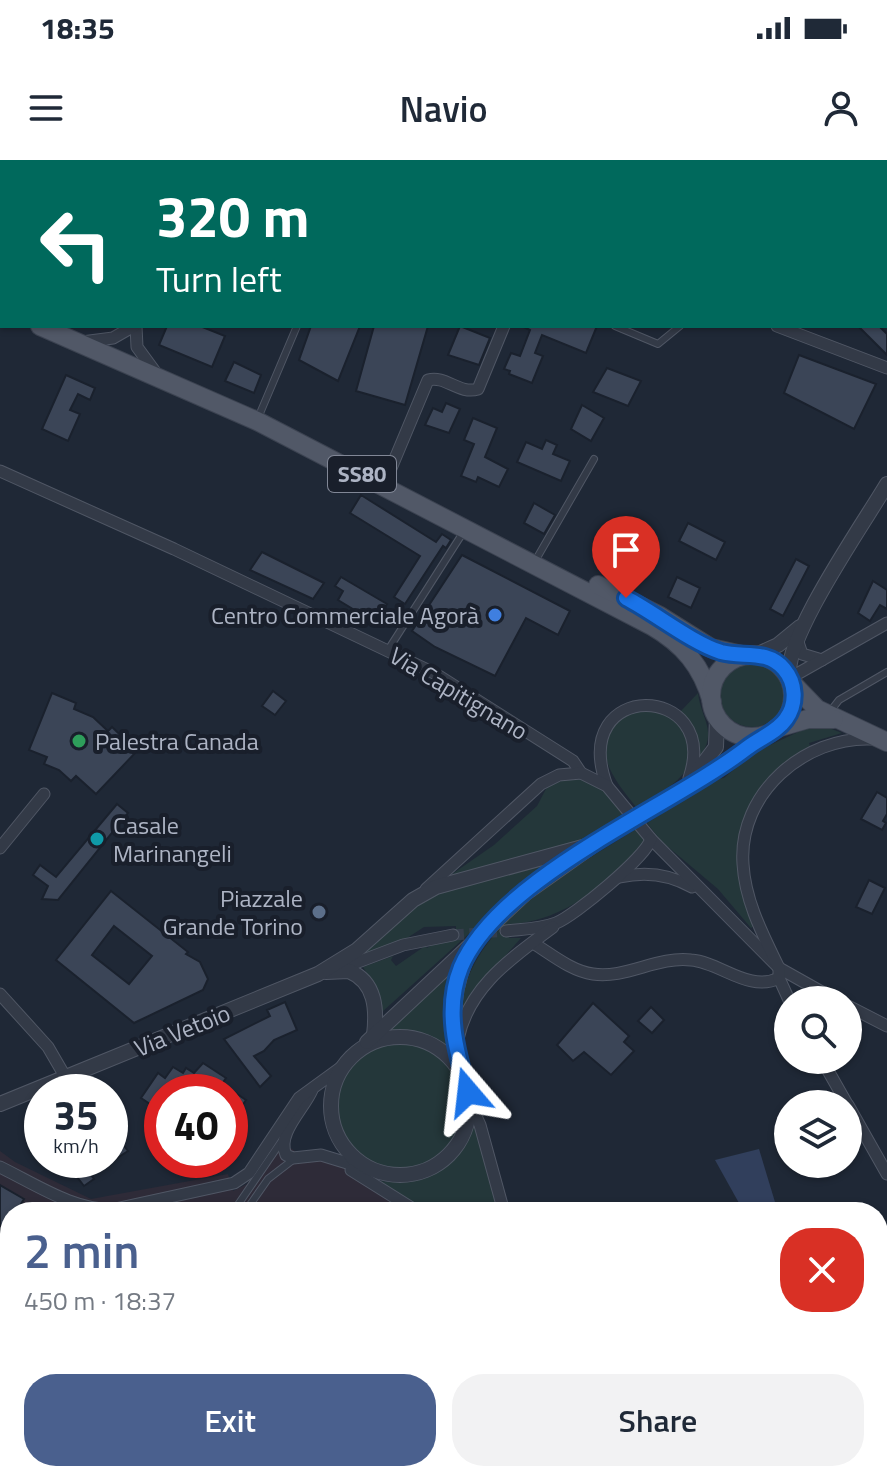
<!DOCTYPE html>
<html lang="en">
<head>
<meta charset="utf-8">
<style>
	body { margin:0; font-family:"Titillium Web",sans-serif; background:#f2f2f3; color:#1f2937; height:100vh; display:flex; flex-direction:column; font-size:30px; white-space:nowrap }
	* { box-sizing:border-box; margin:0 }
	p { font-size:26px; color:#747a83 }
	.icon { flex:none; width:44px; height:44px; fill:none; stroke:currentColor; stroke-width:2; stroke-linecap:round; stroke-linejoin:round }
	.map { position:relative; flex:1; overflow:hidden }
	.side { position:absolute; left:0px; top:1042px; width:888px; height:280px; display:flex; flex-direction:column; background:#fff; border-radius:32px 32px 0 0; box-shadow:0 2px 6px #0004 }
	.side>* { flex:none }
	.guide { position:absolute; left:0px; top:0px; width:888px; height:168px; box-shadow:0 2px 6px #0004; background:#00695c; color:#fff; overflow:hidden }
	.controls { position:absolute; left:774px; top:826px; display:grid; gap:16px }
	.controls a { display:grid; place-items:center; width:88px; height:88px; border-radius:50%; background:#fff; box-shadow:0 2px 6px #0004; font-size:40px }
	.speed { position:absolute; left:24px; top:914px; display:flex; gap:16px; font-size:40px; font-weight:700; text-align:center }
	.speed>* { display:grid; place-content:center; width:104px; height:104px; border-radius:50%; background:#fff; box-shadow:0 2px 6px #0004; line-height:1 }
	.speed small { font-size:20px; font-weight:400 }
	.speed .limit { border:12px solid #d22; background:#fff; color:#111 }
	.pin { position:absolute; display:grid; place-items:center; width:68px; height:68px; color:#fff; margin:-82px -34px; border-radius:50% 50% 50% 0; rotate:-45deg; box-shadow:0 0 8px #0007 }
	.pin .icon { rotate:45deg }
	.me { position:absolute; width:88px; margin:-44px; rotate:343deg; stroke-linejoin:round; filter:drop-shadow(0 0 6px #0008) }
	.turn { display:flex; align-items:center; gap:28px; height:168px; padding:0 24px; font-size:36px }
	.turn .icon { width:104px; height:104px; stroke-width:2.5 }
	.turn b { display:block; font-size:56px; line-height:68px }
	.round { display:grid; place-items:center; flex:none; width:84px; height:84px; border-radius:32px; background:#f2f2f3 }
	.overview { display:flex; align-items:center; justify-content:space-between; height:136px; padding:0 24px }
	h1 { font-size:48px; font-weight:600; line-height:60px; color:#4a608e }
	.cta { display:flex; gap:16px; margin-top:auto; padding:16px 24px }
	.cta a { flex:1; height:92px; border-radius:32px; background:#4a608e; color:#fff; font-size:32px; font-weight:600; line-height:92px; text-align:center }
	.cta a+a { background:#f2f2f3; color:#1f2937 }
	.status { display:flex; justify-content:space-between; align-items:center; height:56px; padding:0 40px; background:#fff; direction:ltr }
	.status svg { height:22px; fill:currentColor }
	header { display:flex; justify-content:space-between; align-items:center; height:104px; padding:0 24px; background:#fff; font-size:36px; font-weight:600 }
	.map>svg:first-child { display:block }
	.medical { fill:#2e2b38 }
	.green { fill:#24373a }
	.water { fill:#313f5c }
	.building { fill:#3b4557; stroke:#1a212d; stroke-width:2; fill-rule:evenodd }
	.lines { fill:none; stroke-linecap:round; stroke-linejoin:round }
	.minor-tunnel { stroke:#343d4b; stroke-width:11; stroke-dasharray:11 5.5; stroke-linecap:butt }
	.service-casing { stroke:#505765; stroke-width:8 }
	.minor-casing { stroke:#505765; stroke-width:13 }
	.tertiary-casing { stroke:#505765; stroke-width:16 }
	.primary-casing { stroke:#3c4351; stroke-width:20 }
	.service { stroke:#333a47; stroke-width:6 }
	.minor { stroke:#333a47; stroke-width:11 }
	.tertiary { stroke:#333a47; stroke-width:14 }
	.primary { stroke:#515867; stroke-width:18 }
	.tertiary-bridge-casing { stroke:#505765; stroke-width:16; stroke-linecap:butt }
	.tertiary-bridge { stroke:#333a47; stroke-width:14 }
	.route-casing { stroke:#114b97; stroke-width:20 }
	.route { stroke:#1a73e8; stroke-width:14 }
	.shop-dot { fill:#3f7fe0; stroke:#191f2b; stroke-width:3 }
	.leisure-dot { fill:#2e9e5b; stroke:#191f2b; stroke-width:3 }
	.culture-dot { fill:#0f9aa8; stroke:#191f2b; stroke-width:3 }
	.service-dot { fill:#5c6f8a; stroke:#191f2b; stroke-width:3 }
	.labels { text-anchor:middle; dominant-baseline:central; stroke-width:8; stroke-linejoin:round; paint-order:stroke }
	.shield { fill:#191f2b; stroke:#818796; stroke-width:2 }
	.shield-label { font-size:22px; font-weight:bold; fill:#adb4c4 }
	.poi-label { font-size:24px; fill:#adb4c4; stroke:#191f2b; text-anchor:end }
	.street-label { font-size:24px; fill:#adb4c4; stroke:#191f2b }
</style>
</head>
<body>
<div class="status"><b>18:35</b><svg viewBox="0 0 49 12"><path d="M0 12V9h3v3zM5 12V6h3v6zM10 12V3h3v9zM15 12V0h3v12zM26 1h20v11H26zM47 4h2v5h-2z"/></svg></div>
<header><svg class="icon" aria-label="menu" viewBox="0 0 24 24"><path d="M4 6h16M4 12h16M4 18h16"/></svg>Navio<svg class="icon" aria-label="person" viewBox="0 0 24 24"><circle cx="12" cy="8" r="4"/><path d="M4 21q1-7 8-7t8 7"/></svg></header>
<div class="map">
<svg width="887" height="1322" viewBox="0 0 887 1322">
	<rect width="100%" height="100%" fill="#1f2836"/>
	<polygon class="medical" points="277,979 298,993 320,990 341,997 426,1052 10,1052 10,1312 575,1312 577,1322 0,1322 0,991 15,1002 91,1039 228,1014 233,1031 247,1024"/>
	<g class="green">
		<circle cx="752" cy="535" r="32"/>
		<path d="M698 533C701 559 718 571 700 597L696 571 681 551Z"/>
		<path d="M635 549C645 551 658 550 667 554 687 562 697 598 683 614 672 628 651 637 636 647 607 611 585 581 635 549Z"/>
		<path d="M809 567 829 568 842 573 809 583 810 586C738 628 722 691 755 765L751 768 718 729 661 681 647 663 716 619 724 618 753 593Z"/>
		<polygon points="581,618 602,629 624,655 584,681 442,721 494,685 537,646 547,627 566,619"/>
		<path d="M636 669 644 681C610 722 564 762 510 764L509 778H521L479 826 461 857C460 769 571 710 636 669Z"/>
		<polygon points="560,698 513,734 382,852 375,826 363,807 393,796 391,800 396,806 425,786 427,788 439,781 456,780 456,766 424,767 401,782 366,796 362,795 408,750 434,733"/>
		<polygon points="457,804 453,891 425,874 390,871"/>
		<circle cx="400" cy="947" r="63"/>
		<path d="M474 964 499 1052H426L378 1021C427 1025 456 1012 474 964Z"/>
	</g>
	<g class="water">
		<polygon points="759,989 778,1052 744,1052 715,1000"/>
		<polygon points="698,1312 805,1312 802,1322 701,1322"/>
	</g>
	<g class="building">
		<polygon points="167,166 200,166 225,176 212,207 159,185"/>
		<polygon points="311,166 360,166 338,221 299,200"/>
		<polygon points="374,166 428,166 405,245 356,231"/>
		<polygon points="460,166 490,178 479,205 448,195"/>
		<polygon points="522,166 597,166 586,193 542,175 535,193 543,196 532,223 509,214 510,211 504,209 511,193 520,196 530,170"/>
		<polygon points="858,166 879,166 887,174 887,195"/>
		<polygon points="799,195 876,224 854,269 784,233"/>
		<polygon points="234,202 261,215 254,233 225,221"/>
		<polygon points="607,208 641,221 628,246 593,232"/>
		<polygon points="66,215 95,228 90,240 78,234 70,250 80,254 68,281 42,269"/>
		<polygon points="446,243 460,249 449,273 425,265 433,248 442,252"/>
		<polygon points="582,245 604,258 591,281 571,269"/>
		<polygon points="473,258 497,268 485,297 508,309 499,327 478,317 476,322 461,316 474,284 464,280"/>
		<polygon points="546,280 557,285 553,294 570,301 561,321 517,302 526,282 542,289"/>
		<polygon points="361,335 436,382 442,374 451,380 446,388 443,386 405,444 394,437 420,396 350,353"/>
		<polygon points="534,343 555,355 544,374 524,363"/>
		<polygon points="688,363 725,382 716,400 679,381"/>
		<polygon points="635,387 652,396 636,427 619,418"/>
		<polygon points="262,392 324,423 313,439 250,410"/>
		<polygon points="462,395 570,451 558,475 526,458 495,516 435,487 412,471"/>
		<polygon points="796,399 809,406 783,456 770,449"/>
		<polygon points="341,417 387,444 378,458 374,455 371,460 338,440 343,431 335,426"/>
		<polygon points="677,417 700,428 691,448 668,437"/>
		<polygon points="873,421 887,430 887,449 880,445 870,461 858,453"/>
		<polygon points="273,531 286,541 275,555 262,546"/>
		<polygon points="52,533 76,543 74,549 93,557 108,571 112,567 137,591 96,634 76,616 71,621 59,610 44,604 47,597 29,590"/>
		<polygon points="877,632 887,638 887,654 883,661 886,663 882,670 861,659"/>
		<polygon points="117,644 128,653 58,740 42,739 48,726 33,715 40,705 56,717"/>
		<polygon points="869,720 885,728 872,754 856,747"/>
		<path d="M111 731 188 792 186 794 200 802 208 819 203 830 134 863 56 800ZM114 766 152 796 129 824 92 795Z"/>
		<polygon points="285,842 297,870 274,880 264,891 254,896 271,916 260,927 224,879 270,856 267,850"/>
		<polygon points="593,843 629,876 624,882 634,891 611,915 584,892 573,901 557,885"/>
		<polygon points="651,847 664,860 652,873 638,861"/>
		<polygon points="203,903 226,918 222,924 246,940 237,953 241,955 230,972 230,932 162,932 162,952 141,938 158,913 165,918 173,907 183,913 186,908 194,913"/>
		<polygon points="110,968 128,991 91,1015 94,1019 84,1026 70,1008 81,1000 110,1000"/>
		<polygon points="0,1025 24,1039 16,1052 10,1052 10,1123 0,1125"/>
		<polygon points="0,1210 10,1217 10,1312 226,1312 242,1322 0,1322"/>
		<polygon points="284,1312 363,1312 356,1322 300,1322"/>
	</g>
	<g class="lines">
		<polyline class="minor-tunnel" points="453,775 506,771"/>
		<defs>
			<g id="service">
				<polyline points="521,2 522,0"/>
				<polyline points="817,2 819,0"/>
				<polyline points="615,166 658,184 680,166"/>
				<polyline points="258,258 297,166"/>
				<polyline points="534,403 594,299"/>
				<polyline points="388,490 464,371"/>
				<polyline points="829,553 839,540 887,512"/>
				<polyline points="233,1052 283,979"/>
				<polyline points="245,1052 268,1019 294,999"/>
				<polyline points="267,1312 283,1322"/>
			</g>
			<g id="minor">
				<polyline points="439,0 445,2"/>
				<polyline points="711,0 715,2"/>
				<polyline points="865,0 867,2"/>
				<polyline points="204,2 205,0"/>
				<polyline points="886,29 887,31"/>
				<polyline points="136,166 137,187 156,213"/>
				<polyline points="777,166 887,208"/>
				<polyline points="82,182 113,178 134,166"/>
				<polyline points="0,311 174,389 434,513 573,601 581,613"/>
				<path d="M384 325 428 220C446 215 459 235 478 229L504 166"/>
				<polyline points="797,479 802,494 822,500"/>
				<polyline points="790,518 887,463"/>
				<path d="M607 626C567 518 722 522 689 618"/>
				<polyline points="0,688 44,634"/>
				<path d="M620 717C646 711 669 714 692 727"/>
				<polyline points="426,729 541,624 559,615 581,613 607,626 651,679 779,808 836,840"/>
				<path d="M506 771C523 769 540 769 556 763 574 756 646 697 651 679"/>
				<path d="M533 783C551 794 571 811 593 814 626 819 657 796 691 800 720 802 749 833 779 818"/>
				<polyline points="337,810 403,785 453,775"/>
				<polyline points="0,834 48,887 66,918"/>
				<path d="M789 840 779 818V808C763 775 745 741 743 704 738 633 805 576 872 579"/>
				<polyline points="848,846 887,866"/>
				<path d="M458 879C469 826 512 798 553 767"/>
				<polyline points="822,900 847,944"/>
				<path d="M312 930C304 949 276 974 286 995L293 998 321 995 370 1010"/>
				<polyline points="469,941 480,965 504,1052"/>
				<polyline points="848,945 887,1014"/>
				<polyline points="348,993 360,1010"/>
				<path d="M0 1007C35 1024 76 1052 115 1049L234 1023 249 1013 299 938 343 906"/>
				<polyline points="351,1010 418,1052"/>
				<polyline points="568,1312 571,1322"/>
			</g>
			<g id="tertiary">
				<polyline points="756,495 778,485 800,467"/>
				<path d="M790 518C780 483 866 360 887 324"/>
				<polyline points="691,620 716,587 717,557"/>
				<polyline points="644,652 716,611 767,574"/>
				<path d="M326 812 349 811C376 822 377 850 374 875"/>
				<circle cx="400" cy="946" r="69"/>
				<polyline points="367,882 526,733 622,665"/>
				<path d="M460 907C450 863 451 825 473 785"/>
				<polyline points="0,944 318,814 357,790 413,740 436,727 590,685"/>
			</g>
			<g id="primary">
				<polyline points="0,149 2,150"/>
				<path d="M40 166 257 261 652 466C683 484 702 506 712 542"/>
				<polyline points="598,425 660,456 711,488 742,495"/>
				<circle cx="752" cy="536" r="41"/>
				<polyline points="793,524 817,549 887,582"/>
				<polyline points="777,568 808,559 834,559"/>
			</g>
		</defs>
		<use href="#service" class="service-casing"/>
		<use href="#minor" class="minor-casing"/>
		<use href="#tertiary" class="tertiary-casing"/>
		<use href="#primary" class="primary-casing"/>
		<use href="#service" class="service"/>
		<use href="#minor" class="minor"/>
		<use href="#tertiary" class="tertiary"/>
		<use href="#primary" class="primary"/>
		<defs>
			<polyline id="tertiary-bridge" points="622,665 644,652"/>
		</defs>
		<use href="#tertiary-bridge" class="tertiary-bridge-casing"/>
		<use href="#tertiary-bridge" class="tertiary-bridge"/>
	</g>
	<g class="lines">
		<defs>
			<path id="route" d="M468 932C456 891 444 849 461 807 500 716 669 648 747 588 760 578 777 572 786 559 797 544 796 523 784 509 767 489 743 498 721 492 692 483 655 453 626 438"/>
		</defs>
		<use href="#route" class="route-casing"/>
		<use href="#route" class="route"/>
	</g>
	<circle class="shop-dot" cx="495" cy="455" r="8"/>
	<circle class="leisure-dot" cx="79" cy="581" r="8"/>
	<circle class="culture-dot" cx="97" cy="679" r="8"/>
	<circle class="service-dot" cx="319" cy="752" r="8"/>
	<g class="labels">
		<rect class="shield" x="328" y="296" width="68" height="36" rx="6"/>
		<g class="shield-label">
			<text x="362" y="314">SS80</text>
		</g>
		<g class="poi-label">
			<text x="479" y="455">Centro Commerciale Agorà</text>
			<text x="95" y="581" text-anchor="start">Palestra Canada</text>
			<text x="113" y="665" text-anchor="start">Casale<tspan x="113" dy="28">Marinangeli</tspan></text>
			<text x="303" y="738">Piazzale<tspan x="303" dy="28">Grande Torino</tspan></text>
		</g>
		<g class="street-label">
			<text transform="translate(459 533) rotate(31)">Via Capitignano</text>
			<text transform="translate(182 870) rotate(-22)">Via Vetoio</text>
		</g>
	</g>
</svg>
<div class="controls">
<a><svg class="icon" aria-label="search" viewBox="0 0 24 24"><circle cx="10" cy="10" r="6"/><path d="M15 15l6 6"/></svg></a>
<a><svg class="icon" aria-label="layers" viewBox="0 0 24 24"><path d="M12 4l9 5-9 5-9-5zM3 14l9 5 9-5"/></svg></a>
</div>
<div class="speed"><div>35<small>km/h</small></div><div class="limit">40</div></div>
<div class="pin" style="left:626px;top:438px;background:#d93025"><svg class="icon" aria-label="arrive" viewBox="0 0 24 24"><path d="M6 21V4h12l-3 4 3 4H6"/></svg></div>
<svg class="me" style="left:468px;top:932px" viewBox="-20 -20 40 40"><path d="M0-17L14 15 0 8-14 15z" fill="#1a73e8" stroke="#fff" stroke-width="4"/></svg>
<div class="guide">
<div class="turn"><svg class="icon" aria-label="left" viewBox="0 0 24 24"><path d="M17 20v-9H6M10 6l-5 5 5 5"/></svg><div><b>320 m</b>Turn left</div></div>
</div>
<section class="side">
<div class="overview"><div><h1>2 min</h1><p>450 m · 18:37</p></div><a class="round" style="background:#d93025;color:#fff"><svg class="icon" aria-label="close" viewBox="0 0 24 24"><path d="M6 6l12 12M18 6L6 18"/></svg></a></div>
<div class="cta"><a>Exit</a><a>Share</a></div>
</section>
</div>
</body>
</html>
